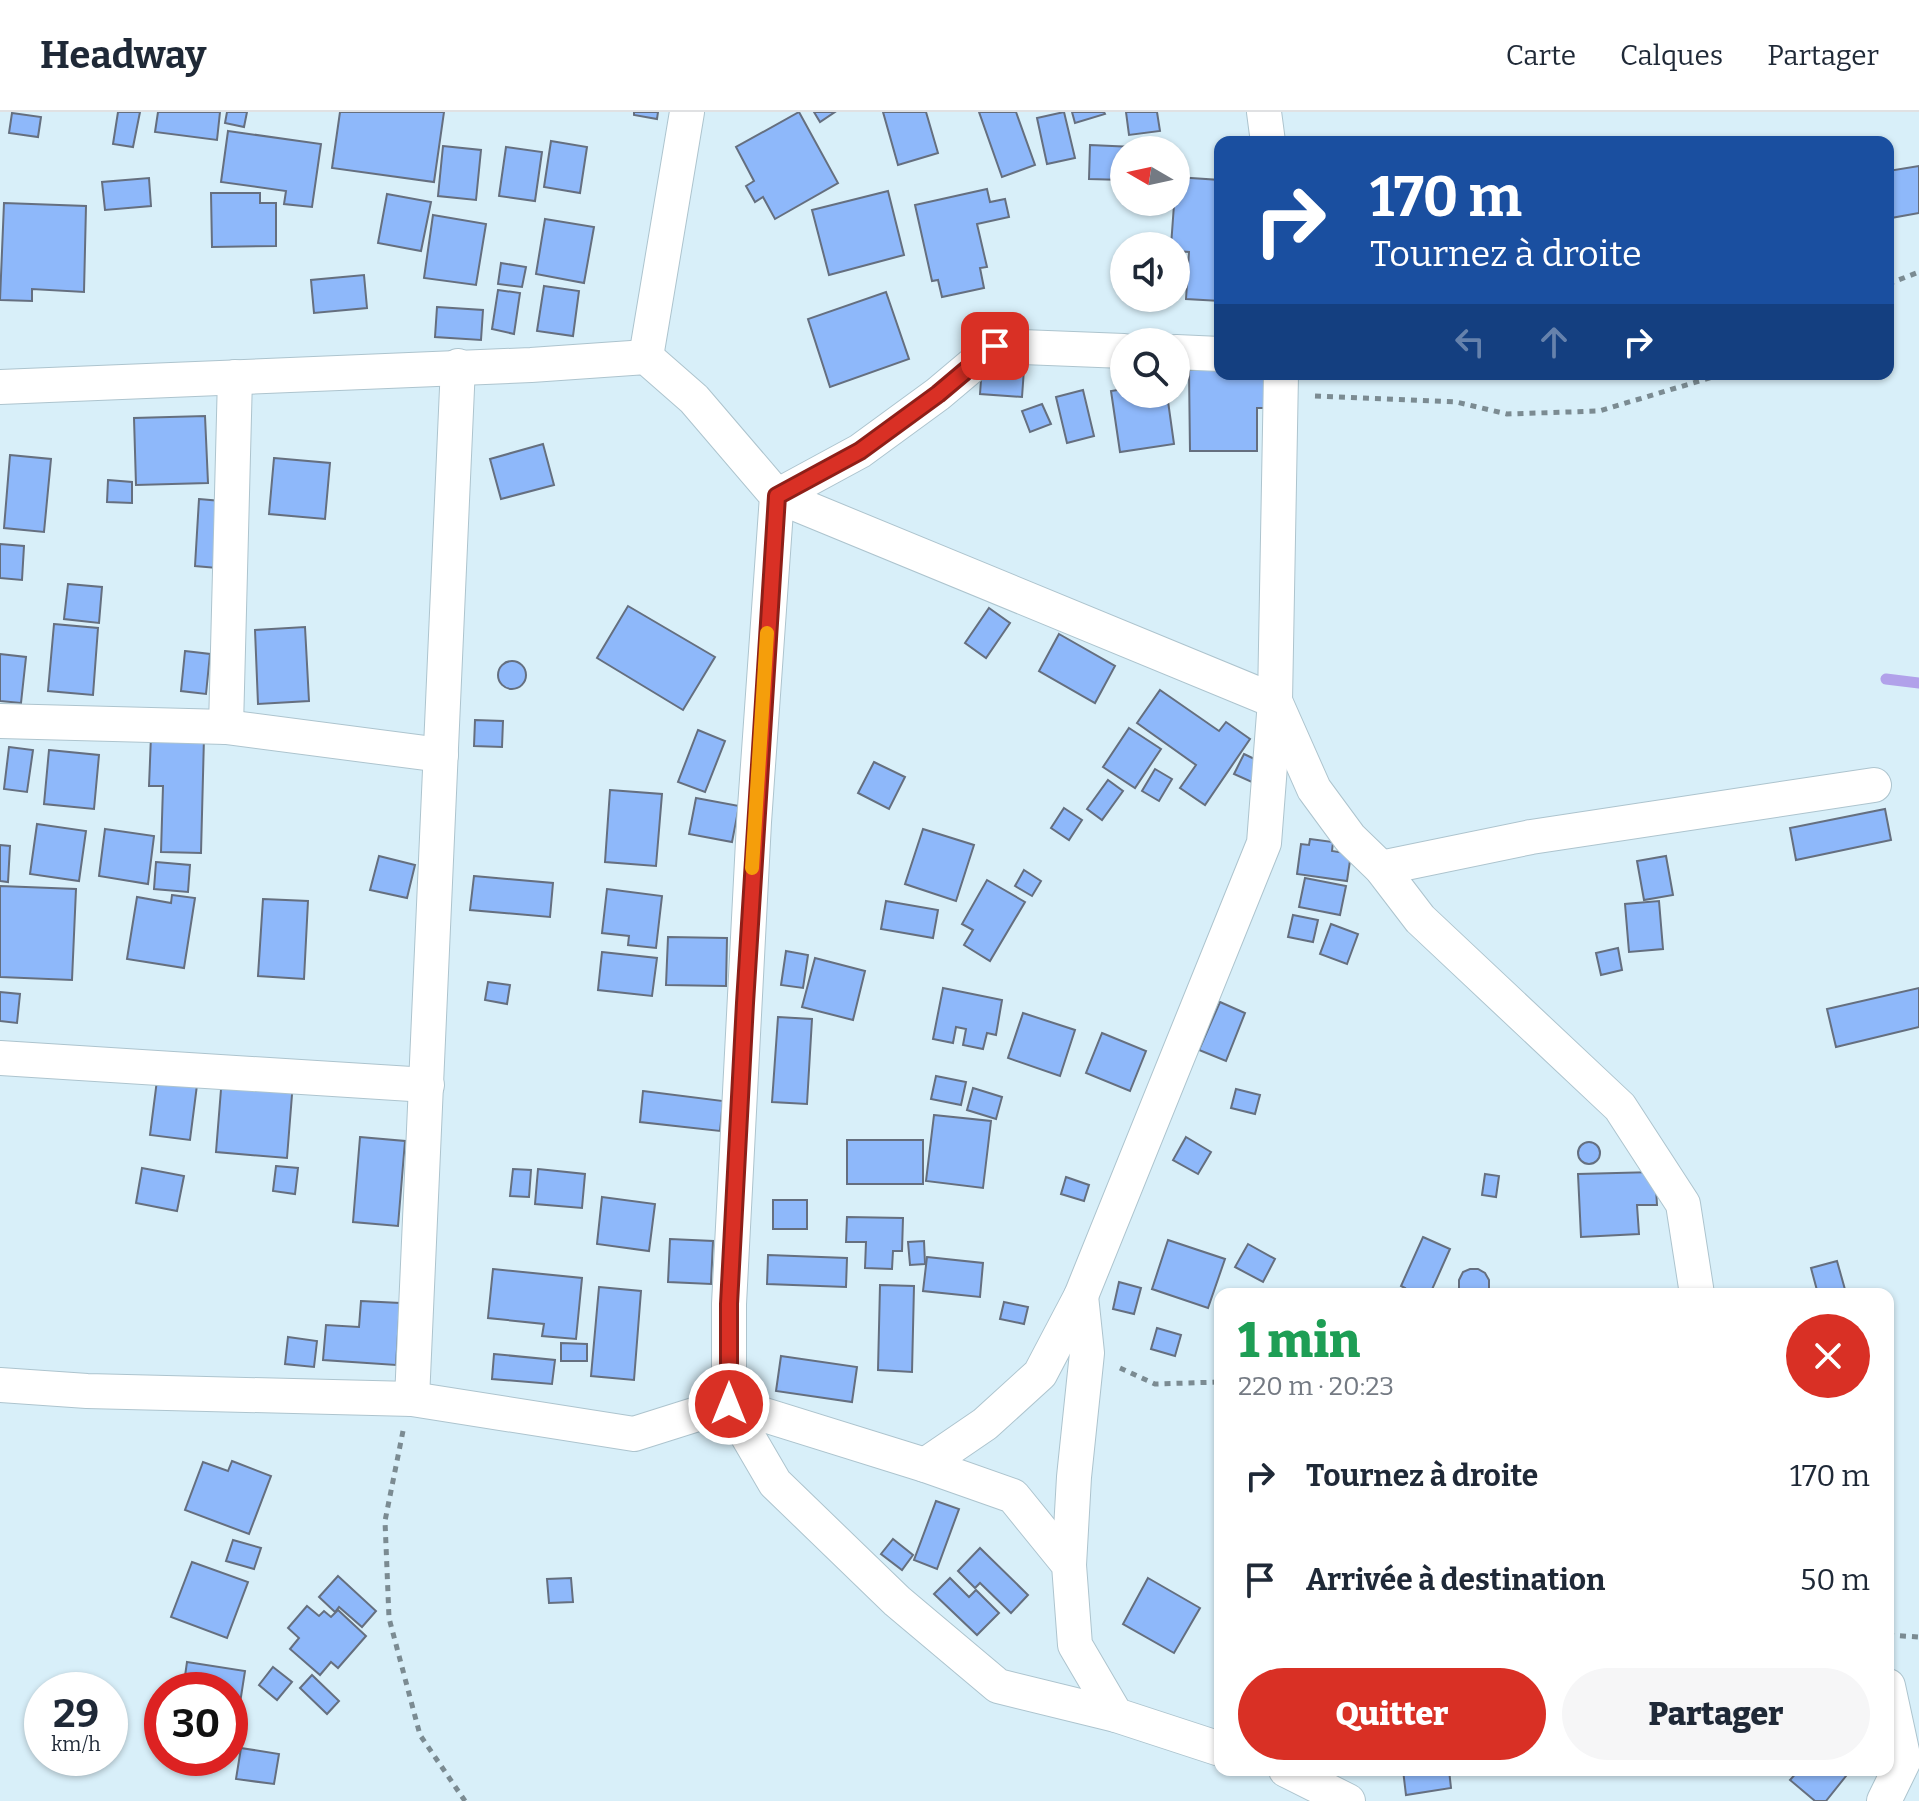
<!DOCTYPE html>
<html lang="fr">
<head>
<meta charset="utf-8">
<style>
	body { margin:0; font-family:Bitter,serif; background:#f6f6f7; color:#1f2937; height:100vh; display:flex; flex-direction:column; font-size:30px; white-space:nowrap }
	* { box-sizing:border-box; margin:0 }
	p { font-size:26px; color:#747a83 }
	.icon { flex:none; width:44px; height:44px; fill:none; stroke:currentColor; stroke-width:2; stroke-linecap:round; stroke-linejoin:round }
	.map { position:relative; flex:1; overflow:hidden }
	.sheet { position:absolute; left:1214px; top:1176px; width:680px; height:488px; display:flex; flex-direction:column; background:#fff; border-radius:16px; box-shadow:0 2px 6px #0004 }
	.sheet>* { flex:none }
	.hud { position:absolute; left:1214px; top:24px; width:680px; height:244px; border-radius:16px; box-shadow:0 2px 6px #0004; background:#1a4fa0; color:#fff; overflow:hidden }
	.needle { width:52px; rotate:279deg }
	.tools { position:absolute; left:1110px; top:24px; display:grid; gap:16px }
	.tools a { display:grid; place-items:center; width:80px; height:80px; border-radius:50%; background:#fff; box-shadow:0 2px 6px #0004; font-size:40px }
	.speed { position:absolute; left:24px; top:1560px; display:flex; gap:16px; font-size:40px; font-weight:700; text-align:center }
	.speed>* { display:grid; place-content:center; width:104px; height:104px; border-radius:50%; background:#fff; box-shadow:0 2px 6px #0004; line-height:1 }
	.speed small { font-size:20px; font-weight:400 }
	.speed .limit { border:12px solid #d22; background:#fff; color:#111 }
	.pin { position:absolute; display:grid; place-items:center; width:68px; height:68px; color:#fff; margin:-34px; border-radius:16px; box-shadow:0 4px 12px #0006 }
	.me { position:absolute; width:88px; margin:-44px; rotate:0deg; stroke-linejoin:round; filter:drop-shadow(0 0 6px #0008) }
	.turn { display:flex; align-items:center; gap:28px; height:168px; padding:0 24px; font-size:36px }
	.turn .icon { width:104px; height:104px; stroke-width:2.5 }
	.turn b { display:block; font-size:56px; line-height:68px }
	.lanes { display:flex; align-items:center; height:76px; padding:0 24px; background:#0003; justify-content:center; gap:40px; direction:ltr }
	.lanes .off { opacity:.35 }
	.round { display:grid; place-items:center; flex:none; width:84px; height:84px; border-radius:42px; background:#f6f6f7 }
	.overview { display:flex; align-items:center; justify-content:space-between; height:136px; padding:0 24px }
	h1 { font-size:48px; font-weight:800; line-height:60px; color:#1e9e55 }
	.button { display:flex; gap:16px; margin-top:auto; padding:16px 24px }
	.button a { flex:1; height:92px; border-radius:48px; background:#d93025; color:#fff; font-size:32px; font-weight:800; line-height:92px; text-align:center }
	.button a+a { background:#f6f6f7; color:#1f2937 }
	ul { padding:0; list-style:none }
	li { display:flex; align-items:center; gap:24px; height:104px; padding:0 24px }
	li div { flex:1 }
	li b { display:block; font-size:30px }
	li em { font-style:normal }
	header { display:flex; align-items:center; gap:48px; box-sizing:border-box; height:112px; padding:0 40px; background:#fff; border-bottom:2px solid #e0e1e3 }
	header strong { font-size:38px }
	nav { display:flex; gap:44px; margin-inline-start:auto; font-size:28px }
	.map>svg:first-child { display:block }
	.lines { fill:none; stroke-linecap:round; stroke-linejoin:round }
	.stream { stroke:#b1a1ea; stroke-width:11 }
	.building { fill:#8eb8fa; stroke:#656f7f; stroke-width:2 }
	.minor-casing { stroke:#adc4ce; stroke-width:36 }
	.path { stroke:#7b8b92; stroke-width:5; stroke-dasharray:6 6; stroke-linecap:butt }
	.minor { stroke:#fff; stroke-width:34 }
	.route-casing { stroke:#8d1f18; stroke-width:20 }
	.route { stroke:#d93025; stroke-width:14 }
	.slow { stroke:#f59e0b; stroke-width:14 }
</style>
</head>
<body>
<header>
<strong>Headway</strong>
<nav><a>Carte</a><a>Calques</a><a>Partager</a></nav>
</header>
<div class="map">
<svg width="1919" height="1689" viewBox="0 0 1919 1689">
	<rect width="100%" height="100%" fill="#d8eff9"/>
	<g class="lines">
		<polyline class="stream" points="1886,567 1919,571"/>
	</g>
	<g class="building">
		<polygon points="118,0 140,0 133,35 113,32"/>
		<polygon points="158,0 220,0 217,28 155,20"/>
		<polygon points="227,0 247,0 244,15 225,11"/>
		<polygon points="340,0 444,0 434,70 332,56"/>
		<polygon points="634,0 658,0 657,7 634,3"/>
		<polygon points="799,0 838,71 775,107 763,85 755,90 746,74 754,69 736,35"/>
		<polygon points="814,0 835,0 820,10"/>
		<polygon points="883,0 926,0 938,41 898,53"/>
		<polygon points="979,0 1016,0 1035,53 1002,65"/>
		<polygon points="1064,0 1075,46 1047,52 1037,6"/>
		<polygon points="1072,0 1104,0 1105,2 1075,11"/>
		<polygon points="1126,0 1157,0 1160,19 1129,23"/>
		<polygon points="12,1 41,5 38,25 9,21"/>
		<polygon points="228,19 321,32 312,95 284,92 286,79 221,70"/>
		<polygon points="551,29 587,35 580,81 544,75"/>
		<polygon points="1090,33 1134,35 1134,38 1124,38 1124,68 1089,67"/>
		<polygon points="443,34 481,38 476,88 438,84"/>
		<polygon points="506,35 542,40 535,89 499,84"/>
		<polygon points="1919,54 1919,101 1891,106 1888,59"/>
		<polygon points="1176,65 1220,68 1220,189 1186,187 1189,140 1176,139 1176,134 1171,134"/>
		<polygon points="149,66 151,94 105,98 102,70"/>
		<polygon points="987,77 990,90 1005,87 1009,105 977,112 987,155 980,156 984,176 942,185 938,168 932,169 915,93"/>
		<polygon points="888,79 904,143 829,163 812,98"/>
		<polygon points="211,81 260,81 260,91 276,91 276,134 212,135"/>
		<polygon points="387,82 431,90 421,139 378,131"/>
		<polygon points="4,91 86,94 84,180 32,177 32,189 0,188"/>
		<polygon points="433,103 486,112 476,173 424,166"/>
		<polygon points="545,107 594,115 584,171 536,162"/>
		<polygon points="501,151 526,155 522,175 498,172"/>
		<polygon points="364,163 367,196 314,201 311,168"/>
		<polygon points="544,174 579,179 573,224 537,219"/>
		<polygon points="498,178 520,181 514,222 492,217"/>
		<polygon points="886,180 909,247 830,275 808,207"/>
		<polygon points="437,195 483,198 481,228 435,225"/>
		<polygon points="982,254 1024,257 1022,285 980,282"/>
		<polygon points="1220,257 1220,262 1264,262 1264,296 1257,296 1257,339 1190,339 1189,258"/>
		<polygon points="1124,277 1124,282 1167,282 1174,332 1120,340 1111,279"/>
		<polygon points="1083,278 1094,324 1067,331 1056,285"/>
		<polygon points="1042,292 1051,312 1030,320 1022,299"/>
		<polygon points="205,304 208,371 136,373 134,306"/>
		<polygon points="543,332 554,373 501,387 490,347"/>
		<polygon points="10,343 51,347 44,420 4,416"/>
		<polygon points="274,346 330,351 325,407 269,402"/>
		<polygon points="108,368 132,370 132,391 107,390"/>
		<polygon points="199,387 221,389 217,456 195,454"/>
		<polygon points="0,432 24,434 22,468 0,466"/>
		<polygon points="68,472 102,475 99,511 64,507"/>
		<polygon points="628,494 715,545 683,598 597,546"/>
		<polygon points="989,496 1010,511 986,546 965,531"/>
		<polygon points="54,512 98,516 93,583 48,579"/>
		<polygon points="305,515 309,589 258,592 255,518"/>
		<polygon points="1059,522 1115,554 1095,591 1039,559"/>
		<polygon points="185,539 210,542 206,582 181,579"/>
		<polygon points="0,542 26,545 21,591 0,589"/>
		<circle cx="512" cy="563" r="14"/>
		<polygon points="1160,578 1219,619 1226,610 1250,627 1205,693 1180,676 1196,653 1137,611"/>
		<polygon points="475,608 503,609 502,635 474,634"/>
		<polygon points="1129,616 1161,637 1135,676 1103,655"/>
		<polygon points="698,618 725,629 705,680 678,670"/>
		<polygon points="151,624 204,625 201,741 161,740 163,674 149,674"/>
		<polygon points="9,635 33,638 27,680 4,677"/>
		<polygon points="49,638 99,643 94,697 44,692"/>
		<polygon points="1244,642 1263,651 1254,671 1234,662"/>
		<polygon points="874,650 905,665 889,697 858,681"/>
		<polygon points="1155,657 1172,667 1159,689 1142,679"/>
		<polygon points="1108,668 1123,679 1102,708 1087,697"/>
		<polygon points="610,678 662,682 656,754 605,750"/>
		<polygon points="696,686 739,694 732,730 689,722"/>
		<polygon points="1064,696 1082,708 1069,728 1051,716"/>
		<polygon points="1885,697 1891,728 1796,748 1790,716"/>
		<polygon points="37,712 86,719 79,769 30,762"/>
		<polygon points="105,717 154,724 148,772 99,764"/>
		<polygon points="923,717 974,733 956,789 905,772"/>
		<polygon points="1310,727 1333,730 1332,739 1351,742 1347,769 1297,762 1301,732 1309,733"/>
		<polygon points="0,733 10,734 8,770 0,769"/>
		<polygon points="379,744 415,753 407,786 370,778"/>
		<polygon points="1666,744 1673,783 1644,788 1637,749"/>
		<polygon points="156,750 190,753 188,780 154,777"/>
		<polygon points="1024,758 1041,769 1032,784 1015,774"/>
		<polygon points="474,764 553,771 550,805 470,798"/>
		<polygon points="1305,766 1346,774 1340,803 1299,795"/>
		<polygon points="987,768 1025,790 990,849 964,833 973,818 962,812"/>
		<polygon points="0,774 76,777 72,868 0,865"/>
		<polygon points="607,777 662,784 656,836 628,833 629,824 602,821"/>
		<polygon points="172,783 195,786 184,856 127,847 137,785 171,791"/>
		<polygon points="263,787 308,789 304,867 258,864"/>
		<polygon points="886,789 938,798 933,826 881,817"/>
		<polygon points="1659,789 1663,837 1629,840 1625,792"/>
		<polygon points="1293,803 1318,808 1313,830 1288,825"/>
		<polygon points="1331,812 1358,822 1347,852 1320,842"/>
		<polygon points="668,825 727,826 726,874 666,873"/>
		<polygon points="1618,836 1622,858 1601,863 1596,841"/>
		<polygon points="786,839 808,843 803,876 781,873"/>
		<polygon points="602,840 657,846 652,884 598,878"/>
		<polygon points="815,846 865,859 853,908 802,895"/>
		<polygon points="488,870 510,873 507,892 485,888"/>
		<polygon points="943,876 1002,888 996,923 987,921 983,937 963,933 966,917 956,915 953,931 933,927"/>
		<polygon points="1919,876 1919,915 1836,935 1827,897"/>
		<polygon points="0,880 20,882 17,911 0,909"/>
		<polygon points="1220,890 1245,901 1226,949 1199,938"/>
		<polygon points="1023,901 1075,918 1060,964 1008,946"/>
		<polygon points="778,905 812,907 807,992 772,990"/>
		<polygon points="1102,921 1146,939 1130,979 1086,961"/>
		<polygon points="936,964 966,970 961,993 931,987"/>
		<polygon points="222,965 293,970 287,1046 216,1040"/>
		<polygon points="157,968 197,973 190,1028 150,1023"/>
		<polygon points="973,976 1002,985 996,1007 967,998"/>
		<polygon points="1236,977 1260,983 1255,1002 1231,996"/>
		<polygon points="643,979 723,989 720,1019 640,1010"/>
		<polygon points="934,1003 991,1009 983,1076 926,1069"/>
		<polygon points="360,1025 405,1029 398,1114 353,1110"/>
		<polygon points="1186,1025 1211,1040 1198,1062 1173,1048"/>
		<rect x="847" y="1028" width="76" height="44"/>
		<circle cx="1589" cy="1041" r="11"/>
		<polygon points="276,1054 298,1056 295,1082 273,1079"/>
		<polygon points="142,1056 184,1064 177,1099 136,1091"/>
		<polygon points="513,1057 531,1058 529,1085 510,1084"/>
		<polygon points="538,1057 585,1062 582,1096 535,1092"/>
		<polygon points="1655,1060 1657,1093 1637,1093 1639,1122 1581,1125 1578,1062"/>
		<polygon points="1485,1062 1499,1064 1496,1085 1482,1083"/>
		<polygon points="1066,1065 1089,1073 1084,1089 1061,1082"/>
		<polygon points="602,1085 655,1092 649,1139 597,1132"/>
		<rect x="773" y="1088" width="34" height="29"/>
		<polygon points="847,1105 903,1106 902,1139 893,1139 892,1157 865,1156 866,1130 846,1130"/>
		<polygon points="1423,1125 1450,1137 1430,1182 1402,1182 1405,1176 1401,1174"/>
		<polygon points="670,1127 713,1129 711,1172 668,1170"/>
		<polygon points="1168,1128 1225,1147 1208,1196 1152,1177"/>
		<polygon points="924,1129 925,1152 910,1153 908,1130"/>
		<polygon points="1248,1132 1275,1147 1263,1170 1235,1155"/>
		<polygon points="768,1143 847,1146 846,1175 767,1172"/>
		<polygon points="927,1145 983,1151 980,1185 923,1179"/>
		<polygon points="1837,1149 1846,1181 1818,1182 1811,1156"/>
		<polygon points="493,1157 582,1166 576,1227 542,1224 544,1212 488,1206"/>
		<polygon points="1470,1157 1478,1157 1485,1161 1489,1168 1489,1176 1485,1182 1462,1182 1459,1176 1459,1168 1463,1160"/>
		<polygon points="1119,1170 1141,1176 1134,1202 1113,1197"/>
		<polygon points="880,1173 914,1174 912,1260 878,1258"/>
		<polygon points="599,1175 641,1179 634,1268 591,1264"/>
		<polygon points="361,1189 400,1191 396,1253 323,1248 326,1213 359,1215"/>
		<polygon points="1004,1190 1028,1195 1024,1212 1000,1207"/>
		<polygon points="1157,1216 1181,1223 1175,1244 1151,1237"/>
		<polygon points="288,1225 317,1229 314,1255 285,1252"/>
		<polygon points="561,1231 587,1232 587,1249 561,1249"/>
		<polygon points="494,1242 555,1248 552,1272 492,1267"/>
		<polygon points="781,1244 857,1255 852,1290 776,1279"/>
		<polygon points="232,1349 271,1364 249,1422 185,1398 203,1350 228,1359"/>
		<polygon points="936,1389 959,1397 937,1457 914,1448"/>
		<polygon points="893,1427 913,1443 902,1458 881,1442"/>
		<polygon points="233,1428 261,1436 254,1457 226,1449"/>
		<polygon points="980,1436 1028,1483 1011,1501 980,1471 975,1476 958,1459"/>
		<polygon points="192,1450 248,1470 227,1526 171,1505"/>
		<polygon points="338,1464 376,1499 362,1515 339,1495 335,1500 319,1485"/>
		<polygon points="571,1466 573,1490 549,1491 547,1467"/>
		<polygon points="950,1466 969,1485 976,1478 999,1501 977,1523 934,1482"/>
		<polygon points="1148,1466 1200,1496 1174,1541 1123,1512"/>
		<polygon points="307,1494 319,1504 324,1499 331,1505 338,1498 366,1524 338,1556 331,1550 320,1563 290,1537 299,1526 288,1516"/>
		<polygon points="187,1550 245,1559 238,1604 230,1602 230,1578 183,1578"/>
		<polygon points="273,1555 292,1570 277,1588 259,1573"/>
		<polygon points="312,1563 339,1589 327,1602 300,1576"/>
		<polygon points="241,1636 279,1642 274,1672 236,1667"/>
		<polygon points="1403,1658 1449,1658 1451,1676 1406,1683"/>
		<polygon points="1799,1658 1838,1658 1846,1664 1826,1689 1815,1689 1790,1668"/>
	</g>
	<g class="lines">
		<defs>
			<g id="minor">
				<polyline points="1264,0 1268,30"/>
				<polyline points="1176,240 1220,242"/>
				<polyline points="646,245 687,0"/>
				<polyline points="0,275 531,253 646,245 694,287 777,384 754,710 729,1192 729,1292 775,1371 897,1489 998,1574 1116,1603"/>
				<polyline points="777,384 1275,589 1314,677 1350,726 1381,756 1420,807 1620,995 1683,1092 1697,1182"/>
				<polyline points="777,384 860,339 938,282 995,234 1124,239"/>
				<polyline points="0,609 226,615 441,643"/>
				<polyline points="226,615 235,265"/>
				<polyline points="1381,756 1531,725 1874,673"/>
				<polyline points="0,946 427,973"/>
				<polyline points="0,1273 87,1279 412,1287 634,1322 729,1292 925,1353 1013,1384 1069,1453 1075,1533 1116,1603 1220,1637"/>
				<polyline points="412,1287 458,254"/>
				<polyline points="925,1353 985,1312 1040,1262 1081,1184 1264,731 1275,589 1281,262"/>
				<polyline points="1069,1453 1074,1365 1087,1241 1081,1184"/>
				<polyline points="1286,1658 1348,1689"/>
				<polyline points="1884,1689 1904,1648 1888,1574"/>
			</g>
		</defs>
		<use href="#minor" class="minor-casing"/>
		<g class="path">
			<polyline points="1888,172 1919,160"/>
			<polyline points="1315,284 1456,290 1507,302 1599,299 1723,262"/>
			<polyline points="1120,1256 1155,1272 1220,1270"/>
			<polyline points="403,1319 385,1409 389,1506 420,1623 465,1689"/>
			<polyline points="1888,1523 1919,1525"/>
		</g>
		<use href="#minor" class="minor"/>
	</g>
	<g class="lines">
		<defs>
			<polyline id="route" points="729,1292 729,1192 745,891 777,384 860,339 938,282 995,234"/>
		</defs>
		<use href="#route" class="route-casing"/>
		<use href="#route" class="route"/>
		<polyline class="slow" points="752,756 767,521"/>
	</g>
</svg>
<div class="tools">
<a><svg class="needle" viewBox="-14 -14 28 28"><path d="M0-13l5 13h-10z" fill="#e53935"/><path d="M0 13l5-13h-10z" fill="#747a83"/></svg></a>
<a><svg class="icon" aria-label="sound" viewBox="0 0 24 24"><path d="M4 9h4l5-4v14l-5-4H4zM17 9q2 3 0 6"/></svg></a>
<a><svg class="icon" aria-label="search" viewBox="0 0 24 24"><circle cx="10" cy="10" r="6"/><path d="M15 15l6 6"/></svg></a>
</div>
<div class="speed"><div>29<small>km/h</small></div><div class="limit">30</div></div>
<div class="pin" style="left:995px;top:234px;background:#d93025"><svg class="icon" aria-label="arrive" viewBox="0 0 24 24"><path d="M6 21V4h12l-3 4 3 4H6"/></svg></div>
<svg class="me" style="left:729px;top:1292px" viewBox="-20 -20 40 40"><circle r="17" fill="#d93025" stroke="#fff" stroke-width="3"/><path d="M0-11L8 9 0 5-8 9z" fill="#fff"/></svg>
<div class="hud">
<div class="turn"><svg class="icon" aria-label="right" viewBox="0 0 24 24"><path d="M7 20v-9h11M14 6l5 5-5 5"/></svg><div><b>170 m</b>Tournez à droite</div></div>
<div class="lanes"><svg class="icon off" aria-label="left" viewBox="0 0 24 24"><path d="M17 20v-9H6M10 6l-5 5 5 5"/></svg><svg class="icon off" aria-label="ahead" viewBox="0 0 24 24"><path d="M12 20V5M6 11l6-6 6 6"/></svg><svg class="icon" aria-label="right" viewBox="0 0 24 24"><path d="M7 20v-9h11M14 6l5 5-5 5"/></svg></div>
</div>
<section class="sheet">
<div class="overview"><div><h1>1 min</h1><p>220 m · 20:23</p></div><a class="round" style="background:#d93025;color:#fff"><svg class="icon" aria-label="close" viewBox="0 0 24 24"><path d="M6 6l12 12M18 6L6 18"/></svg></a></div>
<ul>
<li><svg class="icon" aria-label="right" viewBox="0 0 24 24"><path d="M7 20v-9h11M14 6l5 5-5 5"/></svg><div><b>Tournez à droite</b></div><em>170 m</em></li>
<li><svg class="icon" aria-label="arrive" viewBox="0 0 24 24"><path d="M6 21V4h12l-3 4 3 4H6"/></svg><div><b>Arrivée à destination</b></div><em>50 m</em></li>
</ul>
<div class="button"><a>Quitter</a><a>Partager</a></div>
</section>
</div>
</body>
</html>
